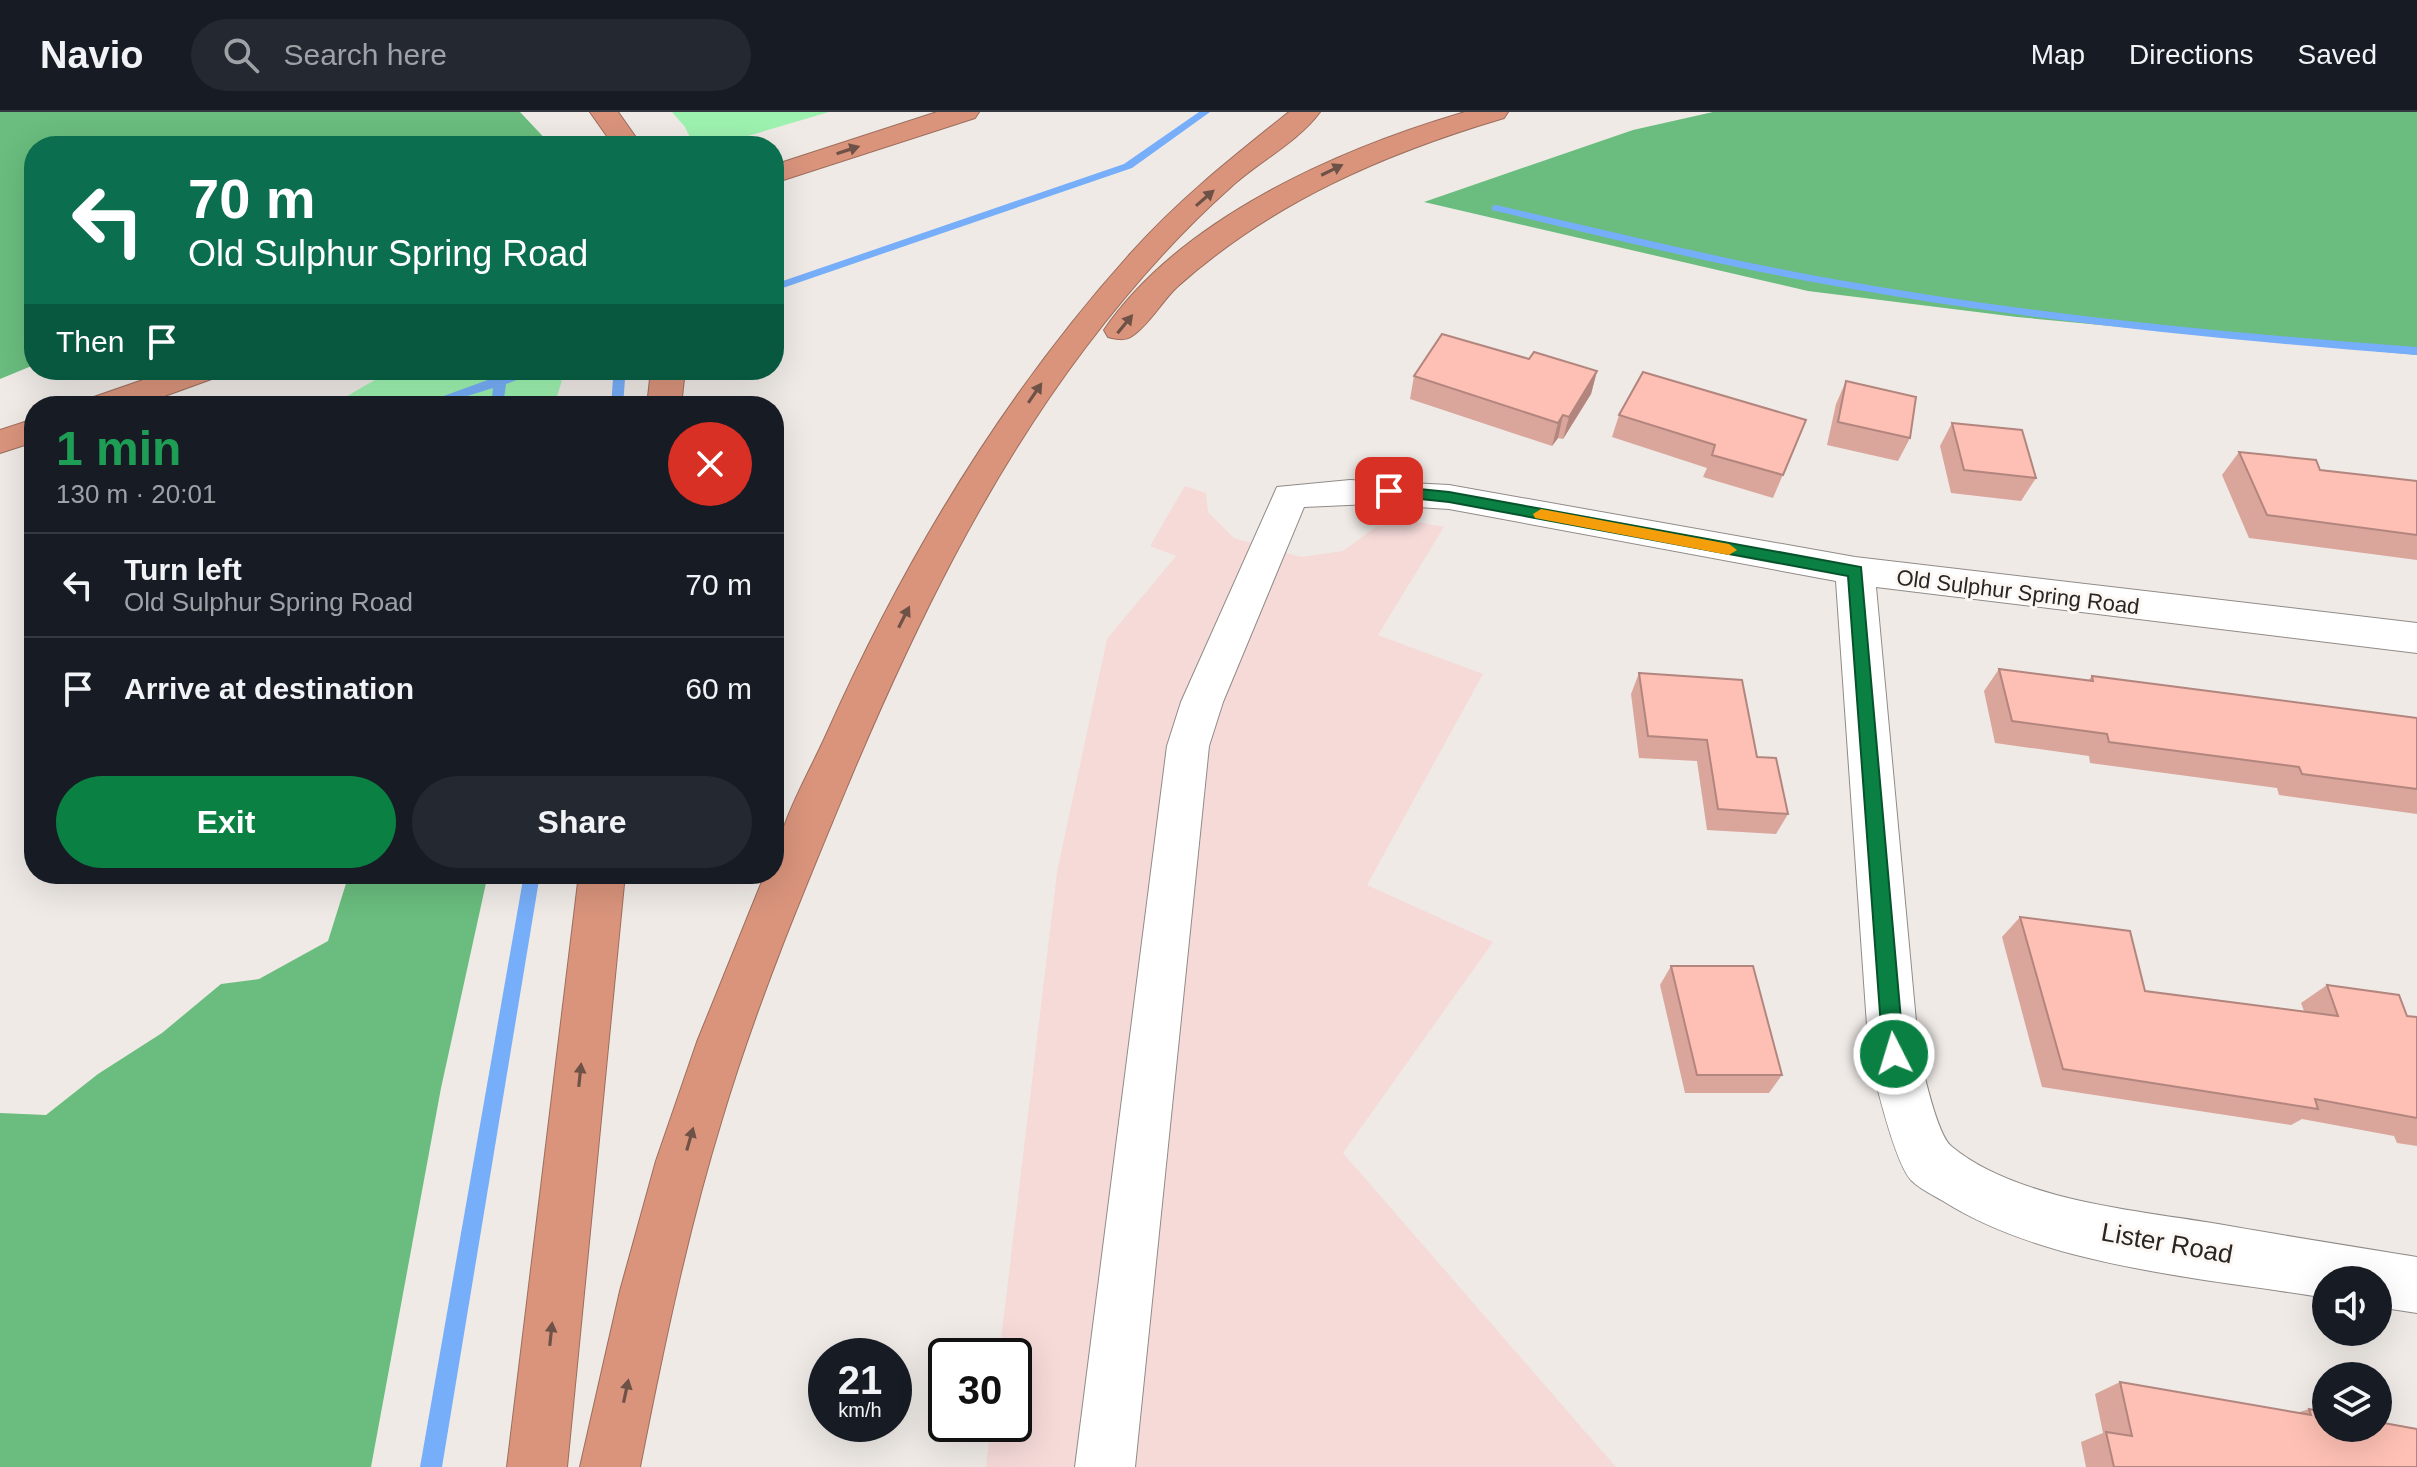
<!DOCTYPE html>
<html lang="en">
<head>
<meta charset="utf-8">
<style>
	body { margin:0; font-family:Arial,sans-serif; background:#242831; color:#f1f3f6; height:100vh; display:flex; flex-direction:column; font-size:30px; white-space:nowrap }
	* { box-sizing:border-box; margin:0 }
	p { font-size:26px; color:#9ea1a6 }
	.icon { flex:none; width:44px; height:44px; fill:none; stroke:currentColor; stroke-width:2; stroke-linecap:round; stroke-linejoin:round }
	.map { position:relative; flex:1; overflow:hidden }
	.drawer { position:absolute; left:24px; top:284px; width:760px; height:488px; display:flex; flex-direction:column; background:#171b24; border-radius:32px; box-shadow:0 8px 32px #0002 }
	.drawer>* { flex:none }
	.top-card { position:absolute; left:24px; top:24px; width:760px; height:244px; border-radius:32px; box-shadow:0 8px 32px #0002; background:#0b6e4f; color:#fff; overflow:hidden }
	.controls { position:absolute; left:2312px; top:1154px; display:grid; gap:16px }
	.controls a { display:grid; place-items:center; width:80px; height:80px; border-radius:50%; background:#171b24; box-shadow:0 8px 32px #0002; font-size:40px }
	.speed { position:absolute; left:808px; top:1226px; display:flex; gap:16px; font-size:40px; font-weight:700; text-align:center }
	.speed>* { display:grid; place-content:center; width:104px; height:104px; border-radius:50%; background:#171b24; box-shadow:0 8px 32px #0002; line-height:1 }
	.speed small { font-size:20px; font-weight:400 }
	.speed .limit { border:4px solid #111; border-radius:12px; background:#fff; color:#111 }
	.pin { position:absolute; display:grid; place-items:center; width:68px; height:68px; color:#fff; margin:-34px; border-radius:16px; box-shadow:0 4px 12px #0006 }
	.me { position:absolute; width:88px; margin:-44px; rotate:355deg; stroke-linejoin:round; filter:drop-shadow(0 0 6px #0008) }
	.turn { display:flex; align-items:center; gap:28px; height:168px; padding:0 32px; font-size:36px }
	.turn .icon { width:104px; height:104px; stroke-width:2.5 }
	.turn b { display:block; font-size:56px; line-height:68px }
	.then { display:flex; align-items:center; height:76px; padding:0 32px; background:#0003; gap:16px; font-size:30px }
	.round { display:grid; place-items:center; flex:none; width:84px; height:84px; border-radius:42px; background:#242831 }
	.overview { display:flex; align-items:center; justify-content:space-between; height:136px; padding:0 32px }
	h1 { font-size:48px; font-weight:800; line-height:60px; color:#1e9e55 }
	.action { display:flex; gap:16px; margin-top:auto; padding:16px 32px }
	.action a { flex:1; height:92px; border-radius:48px; background:#0b8043; color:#fff; font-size:32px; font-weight:800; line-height:92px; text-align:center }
	.action a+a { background:#242831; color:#f1f3f6 }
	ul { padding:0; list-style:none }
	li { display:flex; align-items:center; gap:24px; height:104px; padding:0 32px; border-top:2px solid #363941 }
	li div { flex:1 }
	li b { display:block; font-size:30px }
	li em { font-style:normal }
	header { display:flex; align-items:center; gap:48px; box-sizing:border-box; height:112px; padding:0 40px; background:#171b24; border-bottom:2px solid #363941 }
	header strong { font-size:38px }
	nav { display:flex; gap:44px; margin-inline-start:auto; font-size:28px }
	.search { width:560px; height:72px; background:#242831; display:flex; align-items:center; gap:20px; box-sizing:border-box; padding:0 28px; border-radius:44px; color:#9ea1a6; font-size:30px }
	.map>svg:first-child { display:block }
	.commercial { fill:#f5dad8 }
	.green { fill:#9ef2b0 }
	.forest { fill:#6abd7e }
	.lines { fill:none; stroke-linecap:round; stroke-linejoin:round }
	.stream { fill:#77aef9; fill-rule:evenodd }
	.minor-casing { stroke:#918b88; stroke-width:2 }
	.highway-casing { stroke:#9c6e5d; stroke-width:2 }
	.minor { fill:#fff; fill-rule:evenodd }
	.highway { fill:#da947c; fill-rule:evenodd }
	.wall { fill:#daa59b }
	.shaded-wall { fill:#b2867e }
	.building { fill:#fec0b4; stroke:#b2867e; stroke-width:2 }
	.oneway { fill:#6f5247 }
	.route { fill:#0b8043; stroke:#07532c; stroke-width:2 }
	.slow { fill:#f59e0b }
	.labels { text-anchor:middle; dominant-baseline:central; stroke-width:6; stroke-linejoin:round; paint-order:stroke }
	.street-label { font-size:22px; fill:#282624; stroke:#fdf7f3 }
	.near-street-label { font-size:26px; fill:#282624; stroke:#fdf7f3 }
</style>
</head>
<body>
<header>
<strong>Navio</strong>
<div class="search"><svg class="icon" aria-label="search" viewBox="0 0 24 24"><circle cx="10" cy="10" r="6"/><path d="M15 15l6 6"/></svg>Search here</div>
<nav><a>Map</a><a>Directions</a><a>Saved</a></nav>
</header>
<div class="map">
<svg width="2417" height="1355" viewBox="0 0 2417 1355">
	<rect width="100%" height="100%" fill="#efeae6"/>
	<polygon class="commercial" points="1185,374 1206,381 1208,400 1234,426 1301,445 1343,439 1377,414 1418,410 1444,415 1378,523 1483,562 1367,773 1493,830 1343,1041 1616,1355 986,1355 991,1312 1014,1312 1014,1244 999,1244 1057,760 1107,527 1176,444 1150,434"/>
	<g class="green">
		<polygon points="672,0 829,0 714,34 694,34 685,15"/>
		<polygon points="392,258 565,258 556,288 547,294 330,294"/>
	</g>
	<g class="forest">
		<polygon points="0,0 520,0 552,34 34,34 34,253 0,267"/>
		<polygon points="1713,0 2417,0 2417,243 2017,205 1808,179 1424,90 1633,18"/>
		<polygon points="349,762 488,762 441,976 371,1355 0,1355 0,1001 46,1003 98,962 162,921 221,872 259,867 328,829"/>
	</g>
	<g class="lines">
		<g class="stream">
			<polygon points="1199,0 1210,0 1132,56 774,179 774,172 1124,52"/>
			<path d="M1496 93C1610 119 1724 148 1839 168 2030 202 2224 221 2417 235V243C2224 228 2031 209 1841 175 1724 155 1608 126 1492 98V94Z"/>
			<polygon points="525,258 544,258 506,272 503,294 491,294 493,276 435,294 416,294 496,265"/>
			<polygon points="610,258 622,258 625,267 623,294 611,294 613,267"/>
			<polygon points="524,762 540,762 442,1355 420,1355"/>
		</g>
		<defs>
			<path id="minor" d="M1350 368 1449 373 1855 445 2417 511V541L1876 475 1919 942C1924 961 1937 1022 1951 1034 2014 1087 2132 1098 2212 1111 2280 1123 2349 1134 2417 1145V1201L2378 1195V1168H2326V1186C2205 1166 2047 1155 1943 1089 1933 1083 1920 1077 1912 1069 1895 1053 1875 967 1869 942L1836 469 1449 397 1370 392 1304 395 1223 590 1209 634 1135 1355H1075L1167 634 1181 590 1277 375Z"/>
			<g id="highway">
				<polygon points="590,0 618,0 642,34 614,34"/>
				<polygon points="937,0 979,0 975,6 774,71 774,53"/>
				<path d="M1289 0H1320C1298 30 1258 50 1231 75 1177 123 1128 179 1085 236 986 367 914 516 851 665 804 778 757 890 722 1007 687 1121 663 1238 640 1355H580L620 1179 656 1049 697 930 765 762H774C774 719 809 662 827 621 904 448 1004 282 1131 141 1178 88 1234 44 1289 0Z"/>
				<path d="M1465 0H1508L1504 6C1383 42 1272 90 1177 175 1162 189 1149 213 1132 224 1125 229 1116 227 1108 225L1104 218C1181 106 1339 37 1465 0Z"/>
				<polygon points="172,258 222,258 217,265 137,294 86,294 91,286"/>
				<polygon points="651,258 685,258 681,294 647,294"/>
				<polygon points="34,307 34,330 0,341 0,318"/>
				<polygon points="579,762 625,762 567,1355 507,1355"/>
			</g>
		</defs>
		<use href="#minor" class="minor-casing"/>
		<use href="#highway" class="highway-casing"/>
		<use href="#minor" class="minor"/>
		<use href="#highway" class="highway"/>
	</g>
	<g class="wall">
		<polygon points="1529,247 1597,259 1591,282 1563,327 1558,326 1552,334 1410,287 1414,264"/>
		<polygon points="1846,269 1910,326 1898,349 1827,333 1836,292"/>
		<polygon points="1619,303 1806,308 1773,386 1703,365 1707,356 1612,325"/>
		<polygon points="1952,311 2036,366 2021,389 1951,381 1940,334"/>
		<polygon points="2239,340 2320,358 2417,369 2417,448 2249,426 2222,363"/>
		<polygon points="1999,557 2088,569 2092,564 2417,606 2417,702 2279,683 2277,676 2090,651 2089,644 1995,631 1984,579"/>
		<polygon points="1639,561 1757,645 1788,702 1776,722 1707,718 1697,649 1639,646 1631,582"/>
		<polygon points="2020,805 2145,879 2304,899 2301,891 2327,873 2407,904 2417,905 2417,1034 2397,1031 2394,1024 2302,1007 2291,1013 2042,975 2002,825"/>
		<polygon points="1671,854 1782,963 1769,981 1685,981 1660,873"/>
		<polygon points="2120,1270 2297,1301 2309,1297 2417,1355 2086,1355 2081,1330 2103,1321 2095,1282"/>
	</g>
	<g class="shaded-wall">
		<polygon points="1597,259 1591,282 1563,327 1569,305"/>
		<polygon points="1563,303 1558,326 1552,334 1558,311"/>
	</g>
	<g class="building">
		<polygon points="1442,222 1529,247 1534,240 1597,259 1569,305 1563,303 1558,311 1414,264"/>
		<polygon points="1643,260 1806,308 1783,363 1712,343 1715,333 1619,303"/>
		<polygon points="1846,269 1916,285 1910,326 1838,310"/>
		<polygon points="1952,311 2022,318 2036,366 1964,358"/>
		<polygon points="2239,340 2316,348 2320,358 2417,369 2417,423 2267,403"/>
		<polygon points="1999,557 2093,569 2092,564 2417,606 2417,677 2302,662 2299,655 2109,630 2107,622 2012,609"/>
		<polygon points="1639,561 1742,568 1757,645 1776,646 1788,702 1718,697 1707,628 1648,624"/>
		<polygon points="2020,805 2130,819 2145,879 2338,904 2327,873 2399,883 2407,904 2417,905 2417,1006 2315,987 2318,997 2063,957"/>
		<polygon points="1671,854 1753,854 1782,963 1697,963"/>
		<polygon points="2120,1270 2311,1303 2309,1297 2326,1300 2326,1316 2378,1316 2378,1310 2417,1317 2417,1355 2114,1355 2106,1320 2132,1324"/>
	</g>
	<defs><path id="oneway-solid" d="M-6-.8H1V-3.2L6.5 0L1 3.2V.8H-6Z" transform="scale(2)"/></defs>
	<g class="oneway">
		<use href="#oneway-solid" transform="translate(848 38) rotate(-18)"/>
		<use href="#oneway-solid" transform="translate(1332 58) rotate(-26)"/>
		<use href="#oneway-solid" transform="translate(1205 86) rotate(-41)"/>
		<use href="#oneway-solid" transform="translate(1125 212) rotate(-51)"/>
		<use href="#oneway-solid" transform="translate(1035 281) rotate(-56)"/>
		<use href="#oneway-solid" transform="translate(904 505) rotate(-63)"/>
		<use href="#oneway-solid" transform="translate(580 963) rotate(-84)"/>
		<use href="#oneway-solid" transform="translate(690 1027) rotate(-74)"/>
		<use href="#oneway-solid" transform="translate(551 1222) rotate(-84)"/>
		<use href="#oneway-solid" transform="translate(626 1279) rotate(-78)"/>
	</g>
	<polygon class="route" points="1389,374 1449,380 1861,455 1904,942 1901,949 1894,951 1886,949 1883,942 1848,464 1449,390 1383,383 1383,375"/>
	<polygon class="slow" points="1541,397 1729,432 1737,438 1729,443 1535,406 1533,402"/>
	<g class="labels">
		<g class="street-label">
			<text transform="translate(2018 480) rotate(7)">Old Sulphur Spring Road</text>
		</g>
		<g class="near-street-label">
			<text transform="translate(2167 1131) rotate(10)">Lister Road</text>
		</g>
	</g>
</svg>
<div class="controls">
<a><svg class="icon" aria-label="sound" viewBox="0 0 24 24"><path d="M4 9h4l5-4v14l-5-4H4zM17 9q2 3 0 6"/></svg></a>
<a><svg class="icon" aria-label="layers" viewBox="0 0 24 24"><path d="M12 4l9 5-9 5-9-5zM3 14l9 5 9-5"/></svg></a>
</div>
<div class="speed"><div>21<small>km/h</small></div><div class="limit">30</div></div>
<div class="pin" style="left:1389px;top:379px;background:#d93025"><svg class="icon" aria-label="arrive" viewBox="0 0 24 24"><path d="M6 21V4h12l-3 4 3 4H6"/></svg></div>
<svg class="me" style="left:1894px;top:942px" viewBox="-20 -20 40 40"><circle r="17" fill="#0b8043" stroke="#fff" stroke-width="3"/><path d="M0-11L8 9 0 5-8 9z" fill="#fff"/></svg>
<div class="top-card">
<div class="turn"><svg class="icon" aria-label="left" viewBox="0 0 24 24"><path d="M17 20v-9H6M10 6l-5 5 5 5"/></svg><div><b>70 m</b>Old Sulphur Spring Road</div></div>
<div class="then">Then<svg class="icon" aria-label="arrive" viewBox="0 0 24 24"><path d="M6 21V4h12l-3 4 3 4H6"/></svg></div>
</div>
<section class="drawer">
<div class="overview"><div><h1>1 min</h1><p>130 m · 20:01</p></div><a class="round" style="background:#d93025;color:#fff"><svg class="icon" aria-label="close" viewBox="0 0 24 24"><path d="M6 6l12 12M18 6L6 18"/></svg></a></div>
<ul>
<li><svg class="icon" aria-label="left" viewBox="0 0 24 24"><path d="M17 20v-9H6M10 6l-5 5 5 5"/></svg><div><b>Turn left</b><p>Old Sulphur Spring Road</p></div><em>70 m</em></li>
<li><svg class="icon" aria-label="arrive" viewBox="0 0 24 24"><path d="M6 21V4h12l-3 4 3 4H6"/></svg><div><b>Arrive at destination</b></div><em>60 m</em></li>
</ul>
<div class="action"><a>Exit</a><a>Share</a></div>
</section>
</div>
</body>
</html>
